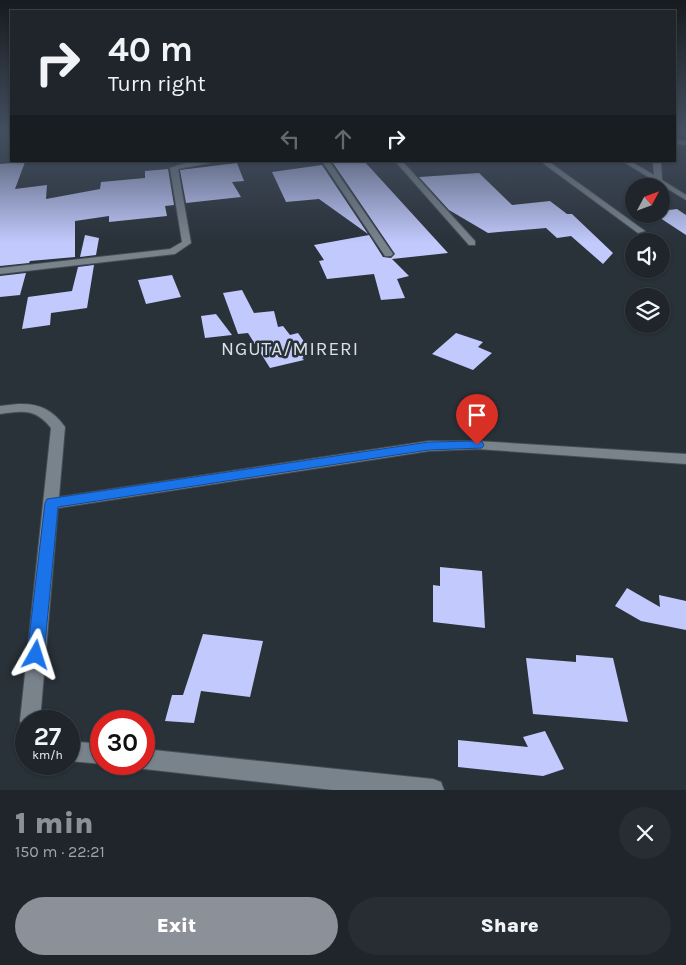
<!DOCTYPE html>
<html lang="en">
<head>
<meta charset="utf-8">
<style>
	body { margin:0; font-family:Karla,sans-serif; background:#272d33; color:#f1f3f6; height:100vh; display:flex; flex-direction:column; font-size:19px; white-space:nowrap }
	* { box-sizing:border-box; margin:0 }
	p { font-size:16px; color:#a1a5a9 }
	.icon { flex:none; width:28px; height:28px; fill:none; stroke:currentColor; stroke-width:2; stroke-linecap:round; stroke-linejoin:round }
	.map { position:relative; height:790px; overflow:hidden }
	.panel { display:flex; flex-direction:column; background:#1f252b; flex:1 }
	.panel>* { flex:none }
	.guide { position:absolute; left:10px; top:10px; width:666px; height:152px; border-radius:0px; box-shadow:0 1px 4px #0004,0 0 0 1px #3c4247; background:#1f252b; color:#f1f3f6; overflow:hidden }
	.needle { width:32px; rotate:49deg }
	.controls { position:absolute; left:625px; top:178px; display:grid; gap:10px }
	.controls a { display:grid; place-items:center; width:45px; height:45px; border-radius:50%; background:#1f252b; box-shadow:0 1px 4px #0004,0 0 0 1px #3c4247; font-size:25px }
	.speed { position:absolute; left:15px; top:710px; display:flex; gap:10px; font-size:25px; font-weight:700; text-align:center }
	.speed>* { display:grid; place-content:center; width:65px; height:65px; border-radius:50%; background:#1f252b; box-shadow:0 1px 4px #0004,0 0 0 1px #3c4247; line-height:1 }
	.speed small { font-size:12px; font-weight:400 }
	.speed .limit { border:8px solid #d22; background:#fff; color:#111 }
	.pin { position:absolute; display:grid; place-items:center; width:42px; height:42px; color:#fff; margin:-51px -21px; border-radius:50% 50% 50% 0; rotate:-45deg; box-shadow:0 0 5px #0007 }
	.pin .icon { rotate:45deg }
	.me { position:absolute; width:55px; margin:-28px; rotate:6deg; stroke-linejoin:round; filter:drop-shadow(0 0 4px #0008) }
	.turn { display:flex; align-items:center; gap:18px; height:105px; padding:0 15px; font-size:22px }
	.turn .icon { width:65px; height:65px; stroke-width:2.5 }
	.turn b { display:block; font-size:35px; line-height:42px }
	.lanes { display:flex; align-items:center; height:48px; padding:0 15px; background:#0003; justify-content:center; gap:25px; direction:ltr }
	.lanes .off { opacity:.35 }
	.round { display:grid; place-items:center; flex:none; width:52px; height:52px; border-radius:26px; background:#272d33 }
	.head { display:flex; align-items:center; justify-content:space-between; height:85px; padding:0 15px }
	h1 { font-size:30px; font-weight:800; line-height:38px; color:#8c9099 }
	.action { display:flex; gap:10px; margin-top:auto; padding:10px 15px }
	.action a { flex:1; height:58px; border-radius:30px; background:#8c9099; color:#fff; font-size:20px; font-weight:800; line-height:58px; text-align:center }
	.action a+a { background:#272d33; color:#f1f3f6 }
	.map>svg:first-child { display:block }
	.building { fill:#c2cafd }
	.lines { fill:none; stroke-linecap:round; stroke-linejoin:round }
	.minor-casing { stroke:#454d53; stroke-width:2 }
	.minor { fill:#79838c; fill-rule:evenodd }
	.route { fill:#1a73e8; stroke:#114b97 }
	.labels { text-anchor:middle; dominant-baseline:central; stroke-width:5; stroke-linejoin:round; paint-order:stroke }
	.quarter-label { font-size:19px; letter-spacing:1px; fill:#dae0e5; stroke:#293139 }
</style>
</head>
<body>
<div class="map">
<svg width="686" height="790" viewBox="0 0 686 790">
	<rect width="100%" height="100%" fill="#293139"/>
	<g class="building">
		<polygon points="348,161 364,161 448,253 392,259 409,276 397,279 405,298 381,300 374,274 327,279 319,261 324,260 314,245 369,235 383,257 391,258 395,254 333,163"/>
		<polygon points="25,162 15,189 47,185 46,199 100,189 101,182 145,178 145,171 168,169 174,205 165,206 167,216 109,222 109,216 75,221 75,257 30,261 29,263 0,266 0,164"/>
		<polygon points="237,163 244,181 232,182 241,197 186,203 180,170"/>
		<polygon points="322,165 368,234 319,199 286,202 272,172"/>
		<polygon points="479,173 512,205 550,201 567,214 572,214 613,253 603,264 571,236 557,238 546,228 488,233 449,210 419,177"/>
		<polygon points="677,209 686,215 686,235 654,214 661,214 661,211"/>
		<polygon points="85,235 99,238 96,255 80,257"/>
		<polygon points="94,265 87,308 51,313 50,325 22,329 28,297 72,291 78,267"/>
		<polygon points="26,273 20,295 0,297 0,276"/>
		<polygon points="172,275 181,297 146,304 138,280"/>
		<polygon points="242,290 254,313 274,311 278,327 283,326 290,335 298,333 312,353 302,358 304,360 270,368 248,333 238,334 223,293"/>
		<polygon points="216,314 232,335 205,338 201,316"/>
		<polygon points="456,333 483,342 478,347 492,353 473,370 432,354"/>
		<polygon points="440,567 482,571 485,628 433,622 433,585 440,586"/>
		<polygon points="627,588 660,607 659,595 686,601 686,630 641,621 615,606"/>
		<polygon points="203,634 263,641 250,697 201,691 194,723 165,721 172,695 183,695"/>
		<polygon points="576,655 613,658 628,722 533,714 526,658 576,662"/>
		<polygon points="545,731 564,769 543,776 458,767 458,740 528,747 523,737"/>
	</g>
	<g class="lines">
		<defs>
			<g id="minor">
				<polygon points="675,140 686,141 686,145 675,144"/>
				<polygon points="220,161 178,169 191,243 175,254 0,274 0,268 170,249 182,242 170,168 189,162"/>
				<polygon points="322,161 329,161 393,254 391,256 385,256"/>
				<polygon points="395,161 402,161 475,241 475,245 469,245"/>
				<polygon points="540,161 548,161 645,231 638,233"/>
				<polygon points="622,161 630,161 654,175 653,161 661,161 662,180 686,195 686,200"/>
				<path d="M18 404C39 403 53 410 65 427L59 497 429 441H477L686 454V464L477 449 429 451 58 508 40 721H26V729L23 728 20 721 51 428C35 408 23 411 0 414V406Z"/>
				<polygon points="69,741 101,744 103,764 69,761"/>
				<polygon points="144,749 433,779 441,782 444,790 333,790 144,769 137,766 136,764 144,764"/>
			</g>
		</defs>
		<use href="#minor" class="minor-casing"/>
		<use href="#minor" class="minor"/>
	</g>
	<linearGradient id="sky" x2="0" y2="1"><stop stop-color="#171b1f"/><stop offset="0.54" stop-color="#434e5f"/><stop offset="1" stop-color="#434e5f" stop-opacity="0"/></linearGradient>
	<rect width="686" height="243" fill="url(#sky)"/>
	<polygon class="route" points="477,441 482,442 484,445 482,448 429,450 402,454 58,507 44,655 41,661 36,663 30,661 27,655 45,503 47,499 402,446 429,442"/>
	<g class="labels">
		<g class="quarter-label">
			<text x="290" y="349">NGUTA/MIRERI</text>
		</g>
	</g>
</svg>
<div class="controls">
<a><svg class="needle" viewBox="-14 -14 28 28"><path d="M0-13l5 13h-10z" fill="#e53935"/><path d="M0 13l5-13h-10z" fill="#a1a5a9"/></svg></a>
<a><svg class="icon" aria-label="sound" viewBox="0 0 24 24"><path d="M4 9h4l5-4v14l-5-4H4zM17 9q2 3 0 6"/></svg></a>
<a><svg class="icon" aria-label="layers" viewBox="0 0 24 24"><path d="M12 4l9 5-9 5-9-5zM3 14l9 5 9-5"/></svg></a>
</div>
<div class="speed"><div>27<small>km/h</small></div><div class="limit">30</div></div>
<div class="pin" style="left:477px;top:445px;background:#d93025"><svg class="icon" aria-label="arrive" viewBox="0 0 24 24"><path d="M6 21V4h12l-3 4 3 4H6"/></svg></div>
<svg class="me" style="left:36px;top:655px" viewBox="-20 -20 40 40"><path d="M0-17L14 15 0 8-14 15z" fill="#1a73e8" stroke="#fff" stroke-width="4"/></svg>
<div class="guide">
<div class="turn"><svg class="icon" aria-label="right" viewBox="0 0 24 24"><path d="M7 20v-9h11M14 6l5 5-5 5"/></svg><div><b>40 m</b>Turn right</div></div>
<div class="lanes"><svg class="icon off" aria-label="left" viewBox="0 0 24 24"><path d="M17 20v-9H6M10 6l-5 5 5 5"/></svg><svg class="icon off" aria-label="ahead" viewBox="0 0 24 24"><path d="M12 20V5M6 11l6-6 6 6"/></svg><svg class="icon" aria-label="right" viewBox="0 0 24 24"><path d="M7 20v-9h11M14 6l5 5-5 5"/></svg></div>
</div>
</div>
<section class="panel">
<div class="head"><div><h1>1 min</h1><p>150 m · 22:21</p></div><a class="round"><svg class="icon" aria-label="close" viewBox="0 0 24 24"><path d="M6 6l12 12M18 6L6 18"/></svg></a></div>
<div class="action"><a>Exit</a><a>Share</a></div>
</section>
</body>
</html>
